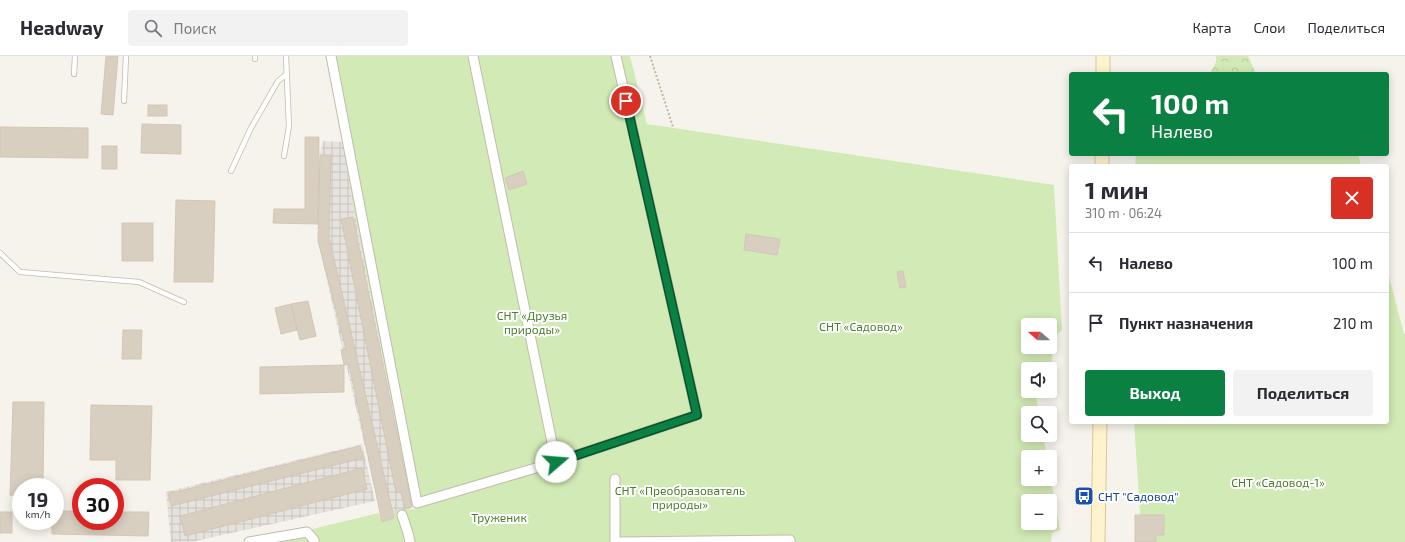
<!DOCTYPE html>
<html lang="ru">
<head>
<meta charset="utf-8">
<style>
	body { margin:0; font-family:"Exo 2",sans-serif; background:#f2f2f3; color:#2b2b33; height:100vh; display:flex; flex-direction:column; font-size:15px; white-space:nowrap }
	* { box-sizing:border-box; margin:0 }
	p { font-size:13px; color:#7c7c81 }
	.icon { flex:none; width:22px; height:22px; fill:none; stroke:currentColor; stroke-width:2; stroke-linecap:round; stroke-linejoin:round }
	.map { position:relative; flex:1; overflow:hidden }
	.panel { position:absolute; left:1069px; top:108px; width:320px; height:260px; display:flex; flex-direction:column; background:#fff; border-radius:4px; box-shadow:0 2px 10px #0003 }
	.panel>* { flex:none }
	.hud { position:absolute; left:1069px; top:16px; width:320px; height:84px; border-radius:4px; box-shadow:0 2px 10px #0003; background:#0b8043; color:#fff; overflow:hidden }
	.needle { width:26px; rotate:291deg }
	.buttons { position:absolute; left:1021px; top:262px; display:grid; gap:8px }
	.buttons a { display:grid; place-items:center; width:36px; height:36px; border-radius:4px; background:#fff; box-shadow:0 2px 10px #0003; font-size:20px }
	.speed { position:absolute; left:12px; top:422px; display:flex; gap:8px; font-size:20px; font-weight:700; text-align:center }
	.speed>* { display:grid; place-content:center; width:52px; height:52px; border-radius:50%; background:#fff; box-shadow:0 2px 10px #0003; line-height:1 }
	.speed small { font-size:10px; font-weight:400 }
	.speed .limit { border:6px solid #d22; background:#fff; color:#111 }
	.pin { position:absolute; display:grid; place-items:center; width:34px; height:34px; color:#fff; margin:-17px; border:2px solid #fff; border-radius:50%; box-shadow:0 1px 4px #0007 }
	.me { position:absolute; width:44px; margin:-22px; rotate:72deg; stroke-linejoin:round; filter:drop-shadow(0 0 3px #0008) }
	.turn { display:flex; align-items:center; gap:14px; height:84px; padding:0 16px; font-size:18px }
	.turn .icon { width:52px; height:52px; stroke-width:2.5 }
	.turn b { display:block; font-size:28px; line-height:34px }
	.round { display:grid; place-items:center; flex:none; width:42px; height:42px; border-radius:4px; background:#f2f2f3 }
	.summary { display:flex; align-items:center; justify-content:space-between; height:68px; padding:0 16px }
	h1 { font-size:24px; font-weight:700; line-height:30px }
	.action { display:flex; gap:8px; margin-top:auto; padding:8px 16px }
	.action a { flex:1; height:46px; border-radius:4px; background:#0b8043; color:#fff; font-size:16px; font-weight:700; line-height:46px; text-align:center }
	.action a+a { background:#f2f2f3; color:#2b2b33 }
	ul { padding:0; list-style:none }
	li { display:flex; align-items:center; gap:12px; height:60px; padding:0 16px; border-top:1px solid #e1e1e2 }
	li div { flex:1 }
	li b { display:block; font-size:15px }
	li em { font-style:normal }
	header { display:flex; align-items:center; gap:24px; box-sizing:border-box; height:56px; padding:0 20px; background:#fff; border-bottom:1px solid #e1e1e2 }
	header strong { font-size:19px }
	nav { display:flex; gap:22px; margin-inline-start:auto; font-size:14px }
	.search { width:280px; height:36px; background:#f2f2f3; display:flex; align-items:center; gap:10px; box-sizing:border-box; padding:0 14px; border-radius:4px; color:#7c7c81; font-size:15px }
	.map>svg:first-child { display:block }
	.industrial { fill:url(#industrial-grid) }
	.forest { fill:url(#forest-crowns) }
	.green { fill:#d2eab5; fill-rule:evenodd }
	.building { fill:#d8cfc1; stroke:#d3c7b4 }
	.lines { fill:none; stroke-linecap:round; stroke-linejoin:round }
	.lane-casing { stroke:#c2bbae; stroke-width:6 }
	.street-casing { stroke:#c2bbae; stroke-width:11 }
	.secondary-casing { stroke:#d6c79b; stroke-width:15 }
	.path { stroke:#c4b79f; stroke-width:2; stroke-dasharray:2 2; stroke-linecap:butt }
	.lane { stroke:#fff; stroke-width:4.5 }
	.street { stroke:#fff; stroke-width:9 }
	.secondary { stroke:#fff3cd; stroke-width:13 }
	.route-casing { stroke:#07532c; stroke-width:10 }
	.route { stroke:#0b8043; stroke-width:7 }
	.labels { text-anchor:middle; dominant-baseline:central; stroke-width:4; stroke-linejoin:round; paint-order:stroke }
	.park-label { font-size:12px; fill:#4a7f2a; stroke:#fff }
	.transit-label { font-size:12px; fill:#164399; stroke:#fff; text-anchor:start }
</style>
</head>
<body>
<header>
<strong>Headway</strong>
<div class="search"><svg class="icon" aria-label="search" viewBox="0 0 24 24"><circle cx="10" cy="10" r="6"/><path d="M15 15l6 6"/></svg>Поиск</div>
<nav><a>Карта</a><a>Слои</a><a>Поделиться</a></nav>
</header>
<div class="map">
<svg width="1405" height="486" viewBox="0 0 1405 486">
	<defs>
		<pattern id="industrial-grid" width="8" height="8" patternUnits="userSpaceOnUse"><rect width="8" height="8" fill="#e6e2dd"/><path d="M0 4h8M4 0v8" fill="none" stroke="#c7c3be"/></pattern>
		<pattern id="forest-crowns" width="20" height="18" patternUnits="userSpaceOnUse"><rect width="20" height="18" fill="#d2eab5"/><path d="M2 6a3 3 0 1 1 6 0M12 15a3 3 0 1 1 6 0" fill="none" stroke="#b6ca9c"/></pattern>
	</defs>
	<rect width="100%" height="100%" fill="#f6f3ec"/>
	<g class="industrial">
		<polygon points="323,85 343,86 352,144 412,451 394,462 382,466 318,185 320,99"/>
		<polygon points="362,388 375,445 191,486 171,486 166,436"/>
	</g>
	<polygon class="forest" points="1216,0 1248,0 1256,18 1210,18 1216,6"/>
	<g class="green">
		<path d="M330 0H630L647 68 1054 129 1062 274 1053 282 1052 307 1031 309V313H1028V335H1035L1039 357H1028V379H1043L1047 401H1028V423H1050V418L1060 474 1052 477 1051 486H258L379 457 382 466 394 462 393 455 415 453 406 420 352 144ZM1028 269H1050V291H1028ZM1028 445H1050V467H1028Z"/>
		<polygon points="1136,98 1358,98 1361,110 1135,110"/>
		<polygon points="1387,213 1404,278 1405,278 1405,486 1142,486 1134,366 1387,366"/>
	</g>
	<g class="building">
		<polygon points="106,0 118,0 113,59 101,58"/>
		<rect x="148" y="49" width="19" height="11"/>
		<polygon points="142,68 181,69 181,98 141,97"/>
		<polygon points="0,71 88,72 88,102 0,101"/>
		<polygon points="305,81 319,81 318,168 273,167 274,153 305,153"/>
		<rect x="102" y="90" width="15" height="23"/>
		<polygon points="320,99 331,99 329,181 394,462 382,466 349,308 344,309 341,294 346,293 318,185"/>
		<polygon points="523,115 527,128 509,134 505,122"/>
		<polygon points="176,144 215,145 213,226 174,226"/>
		<polygon points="353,161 412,451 405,453 401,436 396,437 341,163"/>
		<rect x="122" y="167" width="31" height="38"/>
		<polygon points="746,178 780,183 777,199 744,194"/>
		<polygon points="903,215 906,231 900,232 897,216"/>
		<polygon points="308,245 316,280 300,284 291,248"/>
		<polygon points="291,248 297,274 281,278 275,252"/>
		<polygon points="123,274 142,274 141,303 122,303"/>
		<polygon points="344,309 344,336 260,338 260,311"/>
		<polygon points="13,346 44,346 43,431 21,431 21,440 10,439"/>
		<polygon points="91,349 152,350 150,424 116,424 116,404 90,404"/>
		<polygon points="360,390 363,402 171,450 168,438"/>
		<polygon points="362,412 367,433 185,480 180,460"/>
		<polygon points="55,455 81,455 81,465 115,465 115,456 149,456 148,480 52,478 52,465 55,465"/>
		<rect x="0" y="456" width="12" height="21"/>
		<polygon points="1135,459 1164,459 1164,479 1156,479 1156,486 1135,486"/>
	</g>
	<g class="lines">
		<defs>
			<g id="lane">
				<polyline points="255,3 255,0"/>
				<polyline points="74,18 75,0"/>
				<polyline points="124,45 126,0"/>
				<polyline points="284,100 289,70 286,0"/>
				<polyline points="231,115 251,72 278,25 287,18"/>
				<polyline points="0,197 20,216 139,226 184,246"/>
			</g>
			<g id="street">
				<polyline points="331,0 417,447 556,406 697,359 616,0"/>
				<polyline points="473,0 556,406"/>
				<polyline points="615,423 615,486"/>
				<polyline points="402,459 408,477 410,486"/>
				<polyline points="249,486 307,476 314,484 314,486"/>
				<polyline points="621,486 790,484 790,486"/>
			</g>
			<g id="secondary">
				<polyline points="1103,18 1103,0"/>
				<polyline points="1102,110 1102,98"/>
				<polyline points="1098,486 1100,366"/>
			</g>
		</defs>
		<use href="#lane" class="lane-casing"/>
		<use href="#street" class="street-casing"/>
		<use href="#secondary" class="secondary-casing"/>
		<polyline class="path" points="650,0 673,71"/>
		<use href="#lane" class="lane"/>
		<use href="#street" class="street"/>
		<use href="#secondary" class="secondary"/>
	</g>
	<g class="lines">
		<defs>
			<polyline id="route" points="556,406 697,359 626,45"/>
		</defs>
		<use href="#route" class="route-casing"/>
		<use href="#route" class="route"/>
	</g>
	<defs>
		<symbol id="bus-square" viewBox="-11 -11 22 22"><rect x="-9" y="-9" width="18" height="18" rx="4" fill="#1a4fb4" stroke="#fff"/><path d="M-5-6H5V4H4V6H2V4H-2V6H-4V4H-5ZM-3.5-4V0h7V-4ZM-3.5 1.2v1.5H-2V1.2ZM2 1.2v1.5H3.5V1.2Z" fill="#fff"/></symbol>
	</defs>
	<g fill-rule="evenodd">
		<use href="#bus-square" x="1073" y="429" width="22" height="22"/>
	</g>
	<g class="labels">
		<g class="park-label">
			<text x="532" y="259">СНТ «Друзья<tspan x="532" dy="14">природы»</tspan></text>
			<text x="861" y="270">СНТ «Садовод»</text>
			<text x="1278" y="426">СНТ «Садовод-1»</text>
			<text x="680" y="434">СНТ «Преобразователь<tspan x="680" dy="14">природы»</tspan></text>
			<text x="499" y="461">Труженик</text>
		</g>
		<g class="transit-label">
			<text x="1098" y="440">СНТ "Садовод"</text>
		</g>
	</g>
</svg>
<div class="buttons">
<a><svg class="needle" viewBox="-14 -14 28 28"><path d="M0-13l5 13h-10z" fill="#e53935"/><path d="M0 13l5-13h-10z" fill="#7c7c81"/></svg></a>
<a><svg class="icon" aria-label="sound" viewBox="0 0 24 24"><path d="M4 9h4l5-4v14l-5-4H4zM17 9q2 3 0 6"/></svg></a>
<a><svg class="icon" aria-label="search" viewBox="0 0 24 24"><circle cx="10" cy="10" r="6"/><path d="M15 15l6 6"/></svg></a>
<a>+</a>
<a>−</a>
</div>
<div class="speed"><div>19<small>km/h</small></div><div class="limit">30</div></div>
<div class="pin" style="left:626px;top:45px;background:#d93025"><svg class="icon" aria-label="arrive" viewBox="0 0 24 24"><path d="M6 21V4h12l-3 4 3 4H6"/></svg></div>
<svg class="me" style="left:556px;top:406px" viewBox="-20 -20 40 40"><circle r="19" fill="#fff"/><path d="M0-13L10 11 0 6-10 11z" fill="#0b8043"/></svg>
<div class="hud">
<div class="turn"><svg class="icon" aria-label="left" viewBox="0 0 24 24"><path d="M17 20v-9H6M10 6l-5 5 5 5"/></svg><div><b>100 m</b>Налево</div></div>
</div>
<section class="panel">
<div class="summary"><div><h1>1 мин</h1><p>310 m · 06:24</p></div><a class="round" style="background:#d93025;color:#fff"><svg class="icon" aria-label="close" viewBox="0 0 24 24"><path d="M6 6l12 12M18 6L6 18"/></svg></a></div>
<ul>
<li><svg class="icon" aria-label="left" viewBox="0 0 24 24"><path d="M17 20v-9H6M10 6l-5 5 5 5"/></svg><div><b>Налево</b></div><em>100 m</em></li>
<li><svg class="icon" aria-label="arrive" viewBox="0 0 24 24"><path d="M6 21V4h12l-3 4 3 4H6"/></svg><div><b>Пункт назначения</b></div><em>210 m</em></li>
</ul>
<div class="action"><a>Выход</a><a>Поделиться</a></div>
</section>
</div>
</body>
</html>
